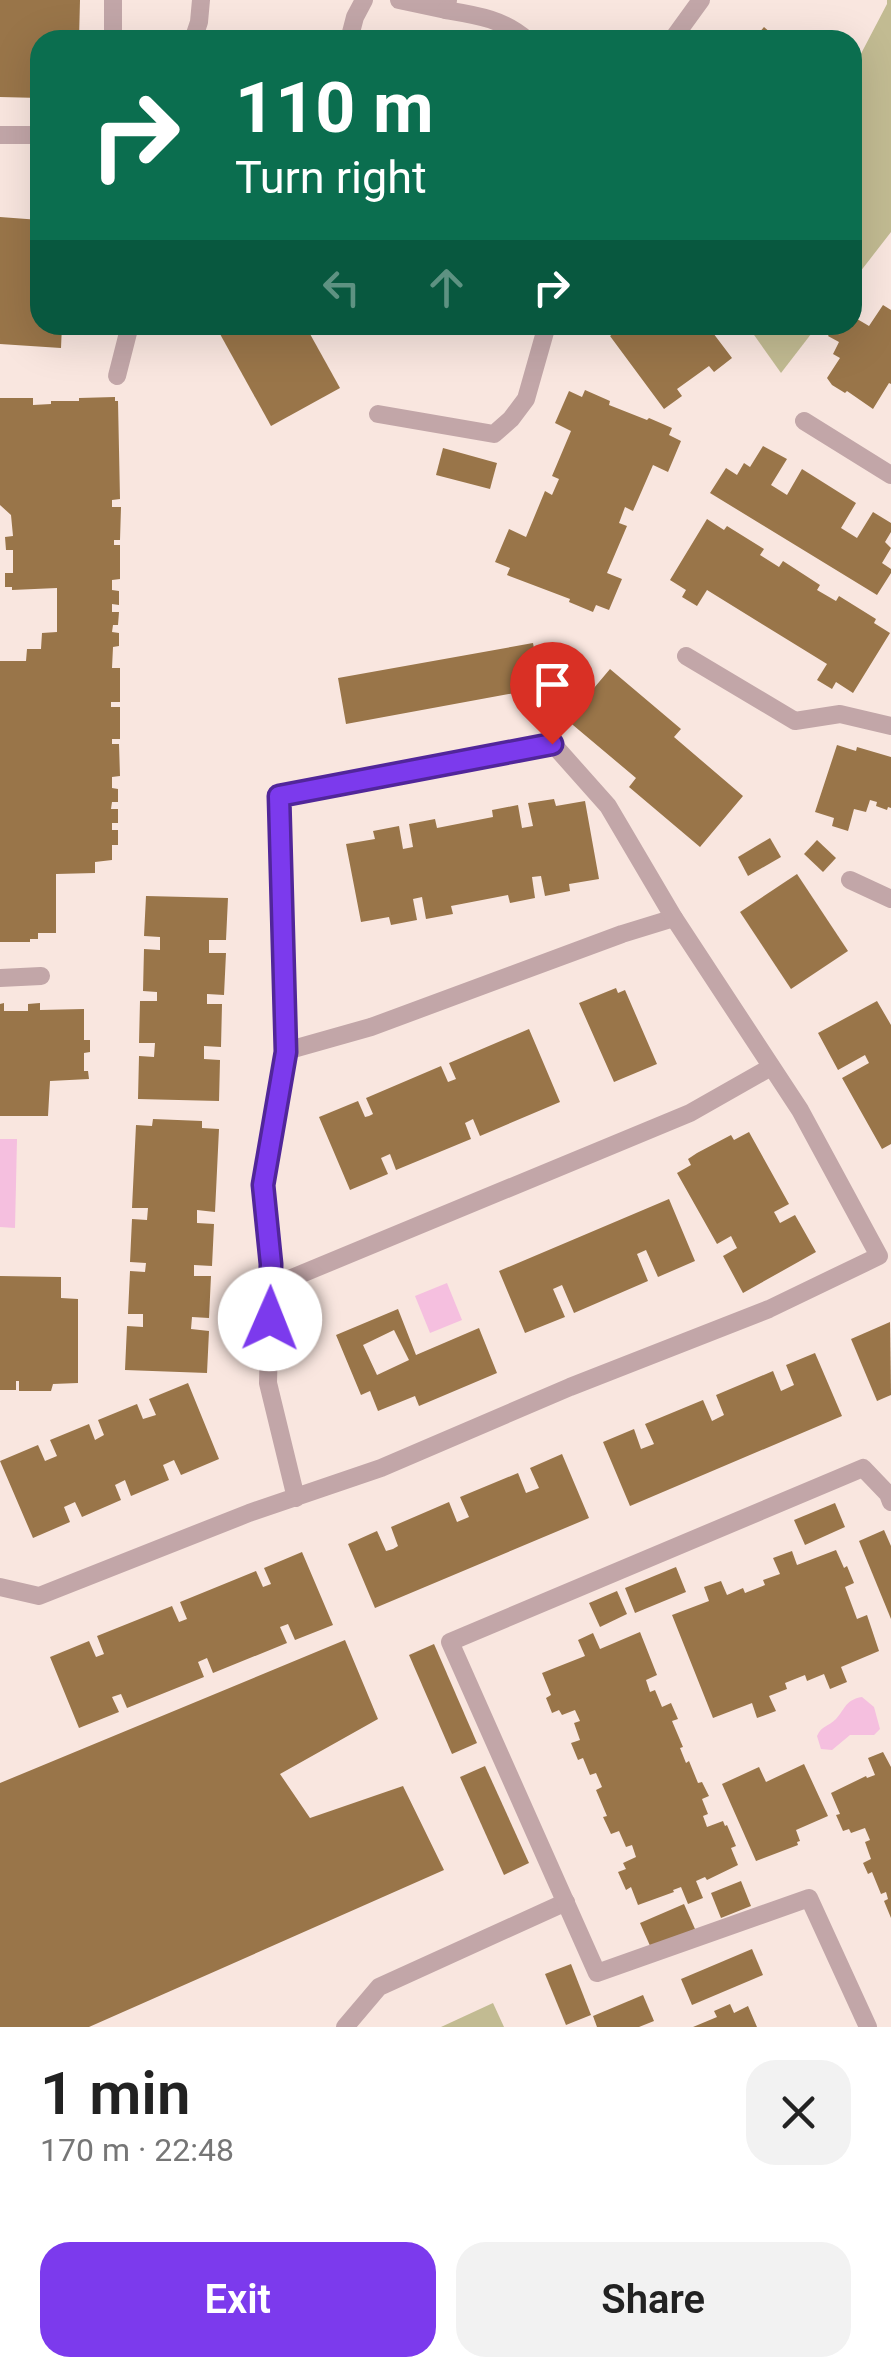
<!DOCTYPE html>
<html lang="en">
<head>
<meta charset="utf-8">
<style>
	body { margin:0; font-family:Roboto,sans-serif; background:#f2f2f2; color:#222; height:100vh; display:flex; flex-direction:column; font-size:38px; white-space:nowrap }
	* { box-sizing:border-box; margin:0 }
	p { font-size:32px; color:#767676 }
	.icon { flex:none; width:55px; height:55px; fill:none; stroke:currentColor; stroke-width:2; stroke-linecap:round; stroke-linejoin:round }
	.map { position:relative; height:2027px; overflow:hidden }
	.details { display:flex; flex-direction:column; background:#fff; flex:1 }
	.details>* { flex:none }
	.top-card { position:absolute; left:30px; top:30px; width:832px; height:305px; border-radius:30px; box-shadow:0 10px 40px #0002; background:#0b6e4f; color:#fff; overflow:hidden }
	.pin { position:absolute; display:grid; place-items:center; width:85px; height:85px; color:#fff; margin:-102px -42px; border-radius:50% 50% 50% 0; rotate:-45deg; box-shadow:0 0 10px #0007 }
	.pin .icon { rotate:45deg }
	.me { position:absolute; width:110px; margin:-55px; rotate:1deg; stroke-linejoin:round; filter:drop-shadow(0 0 8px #0008) }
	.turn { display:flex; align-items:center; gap:35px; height:210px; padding:0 40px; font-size:45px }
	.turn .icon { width:130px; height:130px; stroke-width:2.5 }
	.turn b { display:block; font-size:70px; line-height:85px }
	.lanes { display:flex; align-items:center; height:95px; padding:0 40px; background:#0003; justify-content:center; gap:50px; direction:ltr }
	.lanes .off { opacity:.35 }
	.round { display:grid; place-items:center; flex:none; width:105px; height:105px; border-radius:30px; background:#f2f2f2 }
	.overview { display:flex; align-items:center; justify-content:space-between; height:170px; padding:0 40px }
	h1 { font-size:60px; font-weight:600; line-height:75px }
	.button { display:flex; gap:20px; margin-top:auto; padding:20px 40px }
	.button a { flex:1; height:115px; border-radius:30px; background:#7c3aed; color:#fff; font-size:40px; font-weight:600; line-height:115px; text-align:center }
	.button a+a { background:#f2f2f2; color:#222 }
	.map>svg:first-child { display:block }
	.green { fill:#c2bb92 }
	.water { fill:#f5bfdf }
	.building { fill:#997549; fill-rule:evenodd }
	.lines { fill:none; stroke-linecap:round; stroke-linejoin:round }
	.lane { stroke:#c2a6a8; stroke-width:18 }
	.route-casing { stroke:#51269a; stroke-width:25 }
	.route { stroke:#7c3aed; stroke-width:18 }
</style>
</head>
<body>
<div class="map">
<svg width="891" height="2027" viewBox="0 0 891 2027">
	<rect width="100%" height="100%" fill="#f9e6df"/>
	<g class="green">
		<polygon points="887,0 891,0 891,232 853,281 853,69 887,4"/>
		<polygon points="747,325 818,325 781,373"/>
		<polygon points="493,2003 504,2027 441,2027"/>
	</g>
	<g class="water">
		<polygon points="0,1139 17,1139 15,1228 0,1227"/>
		<polygon points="447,1283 462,1320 430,1333 415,1296"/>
		<path d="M862 1697 874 1707 880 1729 874 1735H850L832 1750 821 1749 817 1736C822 1725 828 1727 836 1719 846 1708 845 1700 862 1697Z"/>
	</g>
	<g class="building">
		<polygon points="0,0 80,0 79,40 40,40 40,98 0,97"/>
		<polygon points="764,27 779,40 753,40"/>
		<polygon points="0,217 40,220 40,325 62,325 61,348 0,344"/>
		<polygon points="883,305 891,310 891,384 889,383 873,409 847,391 845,393 832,385 827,378 840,358 833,354 839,342 828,336 835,325 852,325 852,316 869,326"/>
		<polygon points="215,325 305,325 340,388 271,426"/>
		<polygon points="625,325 629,325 632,329 638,325 707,325 732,358 714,372 709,366 677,389 682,396 664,409 610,336"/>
		<polygon points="585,390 610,401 609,405 647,420 649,418 672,428 669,435 681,441 668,472 653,465 633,511 625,507 619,523 627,526 607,573 622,579 609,610 596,605 593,612 569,602 570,599 507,575 510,568 495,562 509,529 526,537 545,491 552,495 559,479 552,476 571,431 555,423 569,391 582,397"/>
		<polygon points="115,397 115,401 118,401 120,499 112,500 112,507 121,507 120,540 114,540 114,545 120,545 120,579 112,580 112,590 119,591 119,605 112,604 112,612 119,612 118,625 113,625 112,632 119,633 119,646 113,647 112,668 120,668 120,702 111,702 111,707 120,707 120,739 112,739 112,744 119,744 120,776 112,777 112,788 118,789 118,802 112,802 111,809 118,809 118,823 112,823 112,830 118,830 118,845 112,845 112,860 95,862 95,873 56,874 56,933 38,933 38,939 30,939 30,942 0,942 0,661 26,661 27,649 41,649 42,633 57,632 57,588 12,590 12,587 5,587 5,573 13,573 13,550 6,550 5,537 13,536 11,515 0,505 0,398 33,398 33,405 51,404 51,401 79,401 79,398"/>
		<polygon points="763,446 787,459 771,485 787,495 802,469 856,503 841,528 857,538 873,512 891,523 891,532 885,542 891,548 882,563 891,569 891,573 877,595 710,493 726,468 737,475 744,463 750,467"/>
		<polygon points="443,448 497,463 490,489 436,475"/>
		<polygon points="707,519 724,530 727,526 764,549 760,555 779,567 783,561 820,585 817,590 836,601 839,596 876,619 874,623 890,633 853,693 836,682 832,689 817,680 827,664 707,590 697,606 682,597 686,590 670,580"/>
		<polygon points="533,643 540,680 535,681 536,689 346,724 338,678"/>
		<polygon points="610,669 681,729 674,737 743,796 700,847 629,787 636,778 567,720"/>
		<polygon points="837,745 856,751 857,747 891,757 891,808 888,807 887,810 876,806 877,802 870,800 866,812 854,809 848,831 832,826 834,818 815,812"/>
		<polygon points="554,799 556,806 585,801 599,879 569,884 570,891 545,896 541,876 532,877 535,898 510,903 508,895 451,906 453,914 426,919 422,897 413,899 417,920 391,925 389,917 361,922 346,844 375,839 373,831 399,826 403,849 413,847 409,824 435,819 437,828 493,817 492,810 518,805 522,828 533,826 528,803"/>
		<polygon points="770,838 781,857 748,876 738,857"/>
		<polygon points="817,840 836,858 823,872 804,854"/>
		<polygon points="797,874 848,951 791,989 740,912"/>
		<polygon points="146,896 228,898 226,940 209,940 209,953 226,953 224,995 207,994 207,1004 222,1004 221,1047 204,1046 204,1059 220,1060 219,1101 138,1099 139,1056 154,1057 155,1043 139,1043 140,1001 157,1001 157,992 143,991 144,949 160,950 160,937 144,936"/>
		<polygon points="616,988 618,993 625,990 657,1064 614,1082 579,1003"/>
		<polygon points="877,1001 891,1025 891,1144 882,1149 842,1078 869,1063 865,1055 838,1070 818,1033"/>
		<polygon points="4,1003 4,1011 28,1011 28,1004 40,1003 40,1010 84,1009 84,1040 90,1040 90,1052 84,1053 84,1071 88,1071 89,1079 50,1081 48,1116 0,1116 0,1004"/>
		<polygon points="529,1029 560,1102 480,1136 473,1119 465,1123 471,1139 396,1170 390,1154 381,1158 388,1174 350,1190 319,1117 358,1101 365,1117 369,1116 373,1114 366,1098 441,1066 448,1082 456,1079 449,1063"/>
		<polygon points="153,1119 202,1121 202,1128 219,1129 215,1212 197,1210 197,1223 214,1224 212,1266 194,1265 194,1276 211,1276 209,1318 192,1317 191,1329 209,1331 207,1373 125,1370 127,1326 143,1327 143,1314 128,1314 130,1271 145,1272 146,1263 130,1262 132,1219 147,1220 148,1208 132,1208 136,1125 152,1126"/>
		<polygon points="749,1132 789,1204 774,1212 780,1223 795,1215 816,1252 743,1293 723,1256 737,1248 731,1236 717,1244 677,1173 691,1165 688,1159 697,1153 731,1135 734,1140"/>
		<polygon points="669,1199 695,1261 658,1277 646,1250 637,1254 648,1281 574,1313 562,1285 553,1289 565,1317 525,1333 499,1271"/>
		<polygon points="0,1276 61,1277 61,1298 78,1299 78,1383 53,1384 51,1391 19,1391 19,1381 16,1381 16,1390 0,1390"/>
		<path d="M398 1309 416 1355 479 1328 497 1373 419 1406 415 1396 378 1411 370 1391 361 1395 336 1335ZM394 1330 409 1360 377 1375 363 1345Z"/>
		<polygon points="890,1322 891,1395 877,1401 851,1339"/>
		<polygon points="815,1353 842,1416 630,1506 603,1442 634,1429 641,1449 654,1444 645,1424 703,1400 712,1421 724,1415 716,1395 773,1371 781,1391 794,1385 786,1365"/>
		<polygon points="188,1383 219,1459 181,1475 174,1460 163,1465 169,1480 131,1496 125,1480 115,1485 121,1500 82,1517 75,1502 64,1507 70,1522 33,1538 0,1461 38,1445 45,1461 57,1456 50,1440 89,1424 95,1440 104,1435 98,1420 137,1404 143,1419 156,1415 149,1399"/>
		<polygon points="562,1454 589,1518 375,1608 348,1544 377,1531 386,1551 393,1549 398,1546 391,1527 449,1502 457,1522 469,1517 460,1497 518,1473 526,1493 539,1488 530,1468"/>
		<polygon points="835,1503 845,1527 805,1545 794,1520"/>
		<polygon points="884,1530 891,1546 891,1619 859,1541"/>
		<polygon points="836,1550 844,1568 847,1566 854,1583 845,1587 857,1619 867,1615 879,1651 841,1667 847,1682 830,1689 824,1674 807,1681 805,1675 785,1683 787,1689 769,1696 776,1711 757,1718 752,1703 713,1718 672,1615 709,1601 704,1587 721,1581 727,1595 743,1588 745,1593 765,1585 763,1580 780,1574 773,1558 792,1551 797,1565"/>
		<polygon points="302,1552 333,1625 295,1640 288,1624 280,1627 287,1643 213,1673 207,1658 198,1662 204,1677 127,1708 121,1694 112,1697 119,1712 79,1728 50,1657 89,1641 96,1657 104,1654 97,1636 172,1606 179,1622 187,1619 180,1602 256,1571 263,1587 271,1584 264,1568"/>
		<polygon points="676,1567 686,1592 635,1613 625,1588"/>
		<polygon points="617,1591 627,1614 600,1627 589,1603"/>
		<polygon points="640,1632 657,1675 646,1680 650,1692 655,1690 662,1707 671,1703 678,1719 672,1721 683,1747 680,1748 686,1763 689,1761 698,1783 702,1782 709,1796 702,1799 708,1814 703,1816 707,1827 723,1821 725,1826 727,1825 736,1846 731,1848 738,1865 707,1880 705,1877 696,1881 703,1898 688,1904 681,1887 673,1890 674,1892 638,1905 631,1887 626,1890 618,1872 626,1869 623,1863 636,1857 632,1845 626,1847 619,1831 611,1834 603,1817 607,1816 596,1790 602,1787 596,1773 590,1775 583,1758 578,1760 571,1743 580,1740 574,1723 580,1721 575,1710 562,1715 559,1710 552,1713 546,1698 551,1695 542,1673 585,1656 578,1640 593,1633 600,1649"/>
		<polygon points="345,1640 378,1719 280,1774 310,1818 403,1786 444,1870 89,2027 0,2027 0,1783"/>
		<polygon points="434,1644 477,1743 452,1754 409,1655"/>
		<polygon points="883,1752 891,1767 891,1918 884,1901 888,1899 886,1892 881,1894 872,1872 868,1874 863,1863 871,1859 865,1842 870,1840 865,1828 851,1833 849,1829 843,1831 836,1815 840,1814 831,1793 866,1776 867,1778 875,1775 868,1758"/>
		<polygon points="804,1764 828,1816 796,1830 800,1841 797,1842 798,1845 756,1861 722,1784 759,1767 766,1782"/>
		<polygon points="485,1766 529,1863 504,1875 460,1777"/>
		<polygon points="741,1881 751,1906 721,1918 711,1893"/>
		<polygon points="684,1904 695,1929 651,1948 640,1923"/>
		<polygon points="752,1949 763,1975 692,2005 681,1979"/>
		<polygon points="571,1964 591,2015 566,2025 545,1974"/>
		<polygon points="643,1995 654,2021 639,2027 597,2027 593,2016"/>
		<polygon points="730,2004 734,2013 748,2006 757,2027 693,2027 717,2017 714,2011"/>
	</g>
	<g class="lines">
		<g class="lane">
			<polyline points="399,0 446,10 448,0"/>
			<path d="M446 10C476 15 504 19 527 40"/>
			<polyline points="113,40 113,0"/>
			<polyline points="193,40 199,22 201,0"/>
			<polyline points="349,40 355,17 364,0"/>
			<polyline points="672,40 701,0"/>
			<polyline points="0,135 40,135"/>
			<polyline points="117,376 130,325"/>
			<polyline points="378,414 494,434 511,419 526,399 547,325"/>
			<polyline points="804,421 891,475"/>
			<polyline points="686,656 795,721 840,714 891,726"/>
			<polyline points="850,880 891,899"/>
			<polyline points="0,978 41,976"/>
			<polyline points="286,1051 371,1027 622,934 674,918"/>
			<polyline points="270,1287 690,1113 771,1067"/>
			<polyline points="0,1587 39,1596 249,1513 381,1468 570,1387 769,1309 879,1256 800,1110 674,918 608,806 552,743 279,796 286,1051 263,1185 271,1264 268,1383 296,1498"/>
			<polyline points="345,2027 379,1987 566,1902"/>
			<polyline points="868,2027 809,1898 597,1973 450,1642 863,1468 888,1494 891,1502"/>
		</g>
	</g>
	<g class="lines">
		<defs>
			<polyline id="route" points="270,1319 271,1264 263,1185 286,1052 279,796 552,744"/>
		</defs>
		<use href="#route" class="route-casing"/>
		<use href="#route" class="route"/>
	</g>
</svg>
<div class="pin" style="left:552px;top:744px;background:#d93025"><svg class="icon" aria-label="arrive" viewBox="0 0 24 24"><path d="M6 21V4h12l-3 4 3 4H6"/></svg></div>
<svg class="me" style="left:270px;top:1319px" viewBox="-20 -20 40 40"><circle r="19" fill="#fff"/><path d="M0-13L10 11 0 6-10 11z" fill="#7c3aed"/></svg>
<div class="top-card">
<div class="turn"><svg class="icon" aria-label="right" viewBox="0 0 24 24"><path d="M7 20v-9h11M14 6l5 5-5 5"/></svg><div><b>110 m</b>Turn right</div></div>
<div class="lanes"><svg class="icon off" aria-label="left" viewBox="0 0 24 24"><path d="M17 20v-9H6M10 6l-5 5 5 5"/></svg><svg class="icon off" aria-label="ahead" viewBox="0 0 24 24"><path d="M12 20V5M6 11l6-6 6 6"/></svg><svg class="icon" aria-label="right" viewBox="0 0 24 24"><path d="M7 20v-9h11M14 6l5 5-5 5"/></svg></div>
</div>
</div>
<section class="details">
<div class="overview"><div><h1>1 min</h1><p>170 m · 22:48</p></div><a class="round"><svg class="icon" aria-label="close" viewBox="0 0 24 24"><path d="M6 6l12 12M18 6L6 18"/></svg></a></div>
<div class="button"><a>Exit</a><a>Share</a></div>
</section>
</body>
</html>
